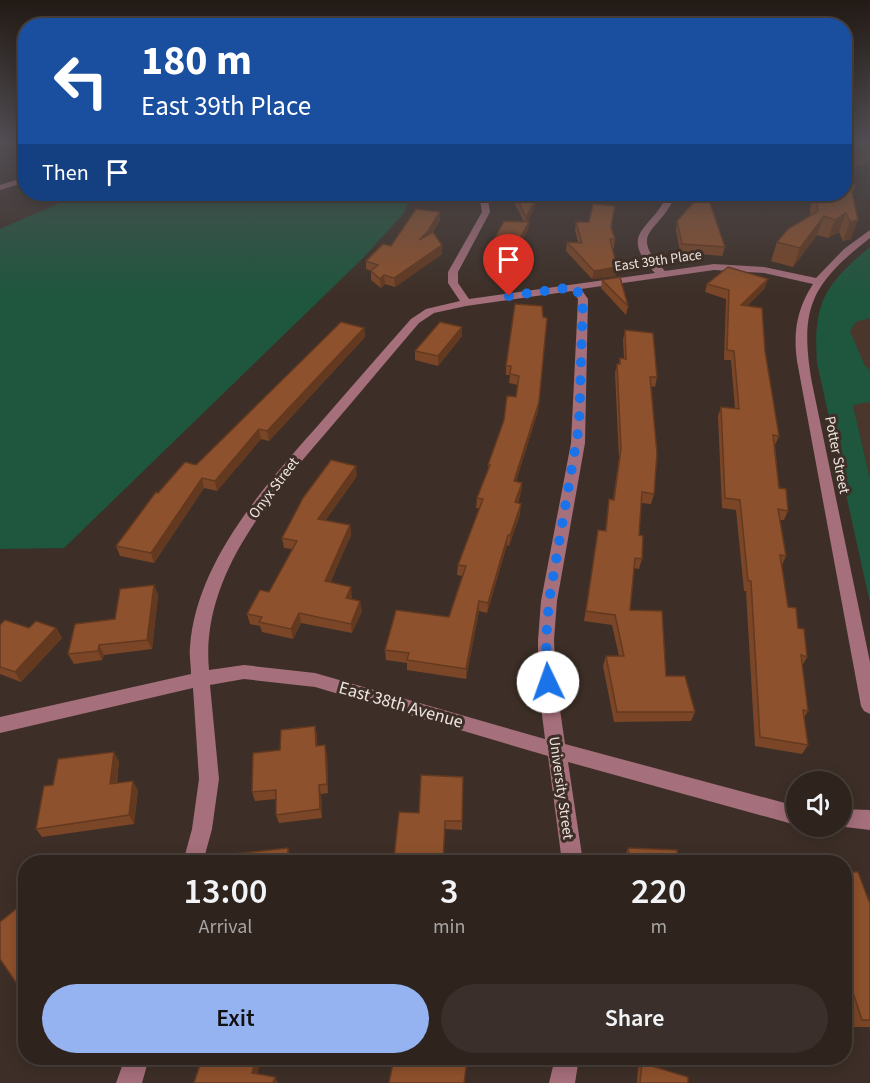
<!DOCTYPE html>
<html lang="en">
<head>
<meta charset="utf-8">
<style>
	body { margin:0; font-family:"Source Sans 3",sans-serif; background:#3a2f2a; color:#f1f3f6; height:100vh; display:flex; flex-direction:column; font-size:22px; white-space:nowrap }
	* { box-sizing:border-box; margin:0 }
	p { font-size:20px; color:#a7a4a4 }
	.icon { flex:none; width:33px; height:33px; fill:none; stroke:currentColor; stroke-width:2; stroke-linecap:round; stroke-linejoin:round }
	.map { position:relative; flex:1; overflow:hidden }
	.panel { position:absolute; left:18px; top:855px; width:834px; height:210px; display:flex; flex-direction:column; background:#2e231d; border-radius:24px; box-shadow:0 3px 15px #0003,0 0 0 2px #49403b }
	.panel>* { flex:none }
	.hud { position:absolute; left:18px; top:18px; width:834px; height:183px; border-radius:24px; box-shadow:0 3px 15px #0003,0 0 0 2px #49403b; background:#1a4fa0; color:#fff; overflow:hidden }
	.controls { position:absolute; left:786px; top:771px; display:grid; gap:12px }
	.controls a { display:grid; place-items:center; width:66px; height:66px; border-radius:50%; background:#2e231d; box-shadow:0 3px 15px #0003,0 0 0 2px #49403b; font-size:30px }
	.pin { position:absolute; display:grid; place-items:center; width:51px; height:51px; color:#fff; margin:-62px -26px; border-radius:50% 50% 50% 0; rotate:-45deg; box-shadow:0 0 6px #0007 }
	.pin .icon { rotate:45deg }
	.me { position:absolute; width:66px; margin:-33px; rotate:357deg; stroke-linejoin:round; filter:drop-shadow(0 0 4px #0008) }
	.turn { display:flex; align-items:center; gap:21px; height:126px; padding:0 24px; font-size:27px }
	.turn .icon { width:78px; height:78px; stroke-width:2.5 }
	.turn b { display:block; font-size:42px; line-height:51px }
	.then { display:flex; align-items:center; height:57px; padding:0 24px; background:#0003; gap:12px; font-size:22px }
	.eta { display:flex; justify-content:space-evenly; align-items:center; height:102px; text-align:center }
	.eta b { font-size:36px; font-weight:600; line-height:42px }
	.button { display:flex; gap:12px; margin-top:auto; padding:12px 24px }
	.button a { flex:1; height:69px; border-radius:36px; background:#95b2f1; color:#111; font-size:24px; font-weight:600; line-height:69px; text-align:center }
	.button a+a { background:#3a2f2a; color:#f1f3f6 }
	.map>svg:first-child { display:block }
	.built { fill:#4a362b }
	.green { fill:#1f563e }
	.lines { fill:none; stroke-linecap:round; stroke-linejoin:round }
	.minor { fill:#a56f7b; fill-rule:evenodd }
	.wall { fill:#7a4627 }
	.shaded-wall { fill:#633920 }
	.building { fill:#8e512d; stroke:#633920; stroke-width:1.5 }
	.route { stroke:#1a73e8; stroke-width:10; stroke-dasharray:0 18 }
	.labels { text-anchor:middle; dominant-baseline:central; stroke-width:6; stroke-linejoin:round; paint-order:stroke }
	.far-street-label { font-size:14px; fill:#ede3df; stroke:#3d2f27 }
	.street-label { font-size:15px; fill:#ede3df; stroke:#3d2f27 }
	.near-street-label { font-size:18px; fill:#ede3df; stroke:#3d2f27 }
</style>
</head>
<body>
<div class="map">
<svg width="870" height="1083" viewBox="0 0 870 1083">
	<rect width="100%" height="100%" fill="#3d2f27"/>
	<polygon class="built" points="870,303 870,479 853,405 839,325 855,309"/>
	<g class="green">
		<polygon points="80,194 412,194 404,213 364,257 64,548 0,549 0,229"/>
		<path d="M870 247V318L856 322 850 331 865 366 870 370V402L853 405 870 479V603L817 363C813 303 824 285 870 247Z"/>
	</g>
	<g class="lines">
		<g class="minor">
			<polygon points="26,177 26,182 0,190 0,185"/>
			<path d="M479 194H487L490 212 458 272V283L469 299 655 273C617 232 651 231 668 194H676C660 234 626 230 665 271L714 264 764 267 816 278 844 249 870 230V238C811 284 799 308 812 383L870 662V714L864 711 861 706 797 361C793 331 797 309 813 284L764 273 714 270 581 289 588 299 585 443 557 601 554 640 556 682 565 744 796 806V825L568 762 583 862H562L548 756 315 687 244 679 210 685 219 779 212 829 203 862H183L192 829 199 779 193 688 0 733V717L191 674C191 665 189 655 190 647 196 561 267 483 321 422 351 387 381 353 411 319L426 309 460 301 448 283V272L482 212ZM572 291 578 299 571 443 541 601 538 640V682L545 739 315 673 244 665 209 670C200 575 272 496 330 428 360 393 389 358 419 323L434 313 466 306Z"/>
			<polygon points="842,809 870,810 870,830 837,826 842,826"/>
			<polygon points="125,1058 149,1058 142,1083 116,1083"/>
			<polygon points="555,1058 579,1058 575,1083 549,1083"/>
		</g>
	</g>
	<g class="wall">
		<polygon points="844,143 870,143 870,163 847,168 845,167 855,187 852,195 851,239 843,241 839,232 828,238 817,235 793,267 771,261 777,242 810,216 810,208 814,194 844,194"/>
		<polygon points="510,194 536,194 535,207 527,222 529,222 528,230 506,271 490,253 491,245 524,222"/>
		<polygon points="440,212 440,220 433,232 442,254 395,287 385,284 381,288 371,280 371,271 366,269 366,261 391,246"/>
		<polygon points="677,221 725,247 722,256 680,252 676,230"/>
		<polygon points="576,222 611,228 615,239 614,248 612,248 617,267 616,276 592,279 566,251 567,242 578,242 575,230"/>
		<polygon points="602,280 628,306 626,315 601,288"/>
		<polygon points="707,284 765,288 747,306 765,351 779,436 775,445 779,488 788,511 784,520 780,520 786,556 782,565 788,607 798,628 807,657 802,666 808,711 804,718 808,745 802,754 755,746 746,591 744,591 736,510 722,508 718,416 721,407 735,409 731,360 724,360 726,299 705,292"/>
		<polygon points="543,317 538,411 516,481 522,483 521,492 518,503 520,514 509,546 507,545 487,613 479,611 466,679 407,670 407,663 386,660 385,650 449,617 462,576 457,575 458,565 480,508 476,508 477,498 488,471 488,465 516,397 518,385 509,383 510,375 506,375 506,366"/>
		<polygon points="462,327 462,336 438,366 415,360 415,351"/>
		<polygon points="364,328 365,337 269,441 261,439 217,491 204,488 154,563 120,556 116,546 196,465"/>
		<polygon points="625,330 657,377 655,387 651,386 654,494 651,504 641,503 639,535 642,559 639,569 634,568 630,610 666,676 695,712 691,721 614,722 603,666 606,656 619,656 612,625 584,621 598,530 605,531 609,499 613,500 619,458 615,373 617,364 619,364 620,358 624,358 623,340"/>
		<polygon points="357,476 325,521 350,525 351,535 330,583 352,597 351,599 362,611 352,633 301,623 293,639 262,632 260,626 250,624 247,614 269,592 292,549 284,548 282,538"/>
		<polygon points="154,585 158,595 152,649 104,655 102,660 74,664 68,654 115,619"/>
		<polygon points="0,625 29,628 56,628 62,638 21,682 0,674"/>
		<polygon points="315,726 317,735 317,746 327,754 328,793 321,794 322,818 279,823 276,815 276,799 255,801 252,792 280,750"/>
		<polygon points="119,761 117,783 138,790 134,824 42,837 36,829 53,785"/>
		<polygon points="463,777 462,830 445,829 443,862 395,862 394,858 419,813"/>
		<polygon points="628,848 678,862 625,862 625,856"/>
		<polygon points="844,872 870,904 870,1027 854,1027 844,997"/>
		<polygon points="642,1063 688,1083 637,1083 638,1068"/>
	</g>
	<g class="shaded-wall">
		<polygon points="870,148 870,163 847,168 853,151"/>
		<polygon points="536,199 535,207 525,225 526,217"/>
		<polygon points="440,212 440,220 428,240 419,240"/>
		<polygon points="846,213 839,232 828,238 835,220"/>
		<polygon points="824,216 817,235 793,267 800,248"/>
		<polygon points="858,220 851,239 843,241 850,222"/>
		<polygon points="529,222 528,230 506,271 507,262"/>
		<polygon points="442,245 442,254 395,287 394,278"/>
		<polygon points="617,267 616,276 592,279 594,271"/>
		<polygon points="384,275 385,284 381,288 380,279"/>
		<polygon points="768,279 765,288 739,314 741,305"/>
		<polygon points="462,327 462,336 438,366 438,356"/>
		<polygon points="364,328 365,337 269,441 267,431"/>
		<polygon points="539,402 538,411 513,491 514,481"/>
		<polygon points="259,429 261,439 217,491 215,481"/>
		<polygon points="356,466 357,476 319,529 318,519"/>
		<polygon points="202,478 204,488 154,563 151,553"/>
		<polygon points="522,483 521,492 514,512 515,502"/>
		<polygon points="521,504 520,514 509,546 510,536"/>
		<polygon points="350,525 351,535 326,591 325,581"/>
		<polygon points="508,535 507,545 487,613 488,603"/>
		<polygon points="154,585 158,595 152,649 147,640"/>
		<polygon points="351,587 352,597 347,608 346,598"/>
		<polygon points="360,601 362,611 352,633 351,624"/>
		<polygon points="479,601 479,611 466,679 466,669"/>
		<polygon points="299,613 301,623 293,639 291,629"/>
		<polygon points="56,628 62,638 21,682 15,672"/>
		<polygon points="99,645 104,655 102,660 98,651"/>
		<polygon points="315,726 317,735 318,756 316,746"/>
		<polygon points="325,745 327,754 328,793 327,784"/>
		<polygon points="114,752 119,761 115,793 110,784"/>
		<polygon points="133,781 138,790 134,824 129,815"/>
		<polygon points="319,785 321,794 322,818 320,809"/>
		<polygon points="288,848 291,856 291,862 288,862"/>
		<polygon points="26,977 26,990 25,991 17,984"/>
		<polygon points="256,1059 260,1065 256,1078 252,1073"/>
		<polygon points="275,1077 278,1082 278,1083 273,1083"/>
	</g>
	<g class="building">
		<polygon points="844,143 870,143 870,148 853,151 844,148"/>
		<polygon points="844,167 855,187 851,187 858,220 850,222 846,213 835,220 824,216 800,248 777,242 788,229 818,211 816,194 844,194"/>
		<polygon points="515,194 536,194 536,199 526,217"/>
		<polygon points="701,194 707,194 725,247 682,244 677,221"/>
		<polygon points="593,204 615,206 611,227 615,239 610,239 617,267 594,271 567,242 582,243 576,222 589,222"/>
		<polygon points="416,209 440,212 428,231 419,240 433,232 442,245 394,278 384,275 380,279 371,271 378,265 366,261 383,244 391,246"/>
		<polygon points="504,221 529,222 507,262 491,245"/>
		<polygon points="728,267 768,279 741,305 762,308 765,351 779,436 773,435 779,488 786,489 788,511 778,509 786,556 780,555 788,607 796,608 798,628 804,629 807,657 801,655 808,711 803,710 808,745 760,737 751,581 748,581 740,500 725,498 721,407 739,409 734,351 727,350 729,290 707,284"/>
		<polygon points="620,277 628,306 602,280"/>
		<polygon points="515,304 542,306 543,317 547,318 539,402 514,481 522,483 515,502 521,504 510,536 508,535 488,603 479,601 466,669 407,660 409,653 385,650 396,610 449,617 466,566 458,565 483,499 477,498 490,465 488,465 504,420 507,396 516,397 519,376 510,374 511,366 506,366"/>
		<polygon points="341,322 364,328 267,431 259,429 215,481 202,478 151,553 116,546 156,492 158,493 185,462 196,465"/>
		<polygon points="440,322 462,327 438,356 415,351"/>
		<polygon points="625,330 653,333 657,377 650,377 657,453 654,494 642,492 639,535 643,536 642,559 635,558 630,610 662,611 666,676 685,676 695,712 617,712 606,656 624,656 615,615 586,611 598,530 606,531 609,499 614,500 621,448 617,364 620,364 620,358 626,359"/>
		<polygon points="331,460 356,466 318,519 350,525 325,581 351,587 346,598 360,601 351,624 299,613 291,629 259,622 262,617 247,614 260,590 269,592 297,541 282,538 303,498"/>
		<polygon points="154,585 147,640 99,645 98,651 68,654 75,624 115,619 120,589"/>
		<polygon points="5,620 29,628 36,621 56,628 15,672 0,667 0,625"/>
		<polygon points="315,726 316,746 325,745 327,784 319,785 320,809 276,815 276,790 252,792 253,753 280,750 281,730"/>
		<polygon points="114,752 110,784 133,781 129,815 36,829 44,786 53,785 58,759"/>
		<polygon points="421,775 463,777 462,821 445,821 443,862 394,858 399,812 419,813"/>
		<polygon points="288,848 288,862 233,862 234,854"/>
		<polygon points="628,848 677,850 678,862 630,862"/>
		<polygon points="844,872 858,872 870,904 870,1020 862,1020 844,965"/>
		<polygon points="26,901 26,977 17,984 0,959 0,922"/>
		<polygon points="202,1058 247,1058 256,1059 252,1073 275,1077 273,1083 194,1083"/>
		<polygon points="394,1058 456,1058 467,1060 464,1083 389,1083"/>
		<polygon points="642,1063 688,1077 688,1083 640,1083"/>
	</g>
	<linearGradient id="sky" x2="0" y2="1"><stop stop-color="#221a15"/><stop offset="0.48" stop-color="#514d52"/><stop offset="1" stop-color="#514d52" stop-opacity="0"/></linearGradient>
	<rect width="870" height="295" fill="url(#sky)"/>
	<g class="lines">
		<polyline class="route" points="509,296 574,287 583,299 579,426 549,601 546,640 548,682"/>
	</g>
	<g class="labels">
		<g class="far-street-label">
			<text transform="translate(658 261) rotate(-8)">East 39th Place</text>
		</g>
		<g class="street-label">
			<text transform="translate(837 455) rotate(79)">Potter Street</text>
			<text transform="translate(274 488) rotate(-53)">Onyx Street</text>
			<text transform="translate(561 788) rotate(82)">University Street</text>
		</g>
		<g class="near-street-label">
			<text transform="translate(401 705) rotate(16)">East 38th Avenue</text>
		</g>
	</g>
</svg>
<div class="controls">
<a><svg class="icon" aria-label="sound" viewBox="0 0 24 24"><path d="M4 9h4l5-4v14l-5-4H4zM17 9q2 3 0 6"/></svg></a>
</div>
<div class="pin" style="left:509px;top:296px;background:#d93025"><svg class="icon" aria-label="arrive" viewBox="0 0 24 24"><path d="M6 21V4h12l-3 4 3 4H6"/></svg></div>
<svg class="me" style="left:548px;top:682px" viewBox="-20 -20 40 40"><circle r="19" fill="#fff"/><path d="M0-13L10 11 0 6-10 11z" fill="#1a73e8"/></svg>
<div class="hud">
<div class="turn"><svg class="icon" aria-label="left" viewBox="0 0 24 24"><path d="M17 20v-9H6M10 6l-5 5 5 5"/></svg><div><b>180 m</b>East 39th Place</div></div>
<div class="then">Then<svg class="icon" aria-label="arrive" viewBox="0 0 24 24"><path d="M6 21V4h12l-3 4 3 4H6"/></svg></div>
</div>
<section class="panel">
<div class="eta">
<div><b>13:00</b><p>Arrival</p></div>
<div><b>3</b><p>min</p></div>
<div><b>220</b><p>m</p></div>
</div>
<div class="button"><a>Exit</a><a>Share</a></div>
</section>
</div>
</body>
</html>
